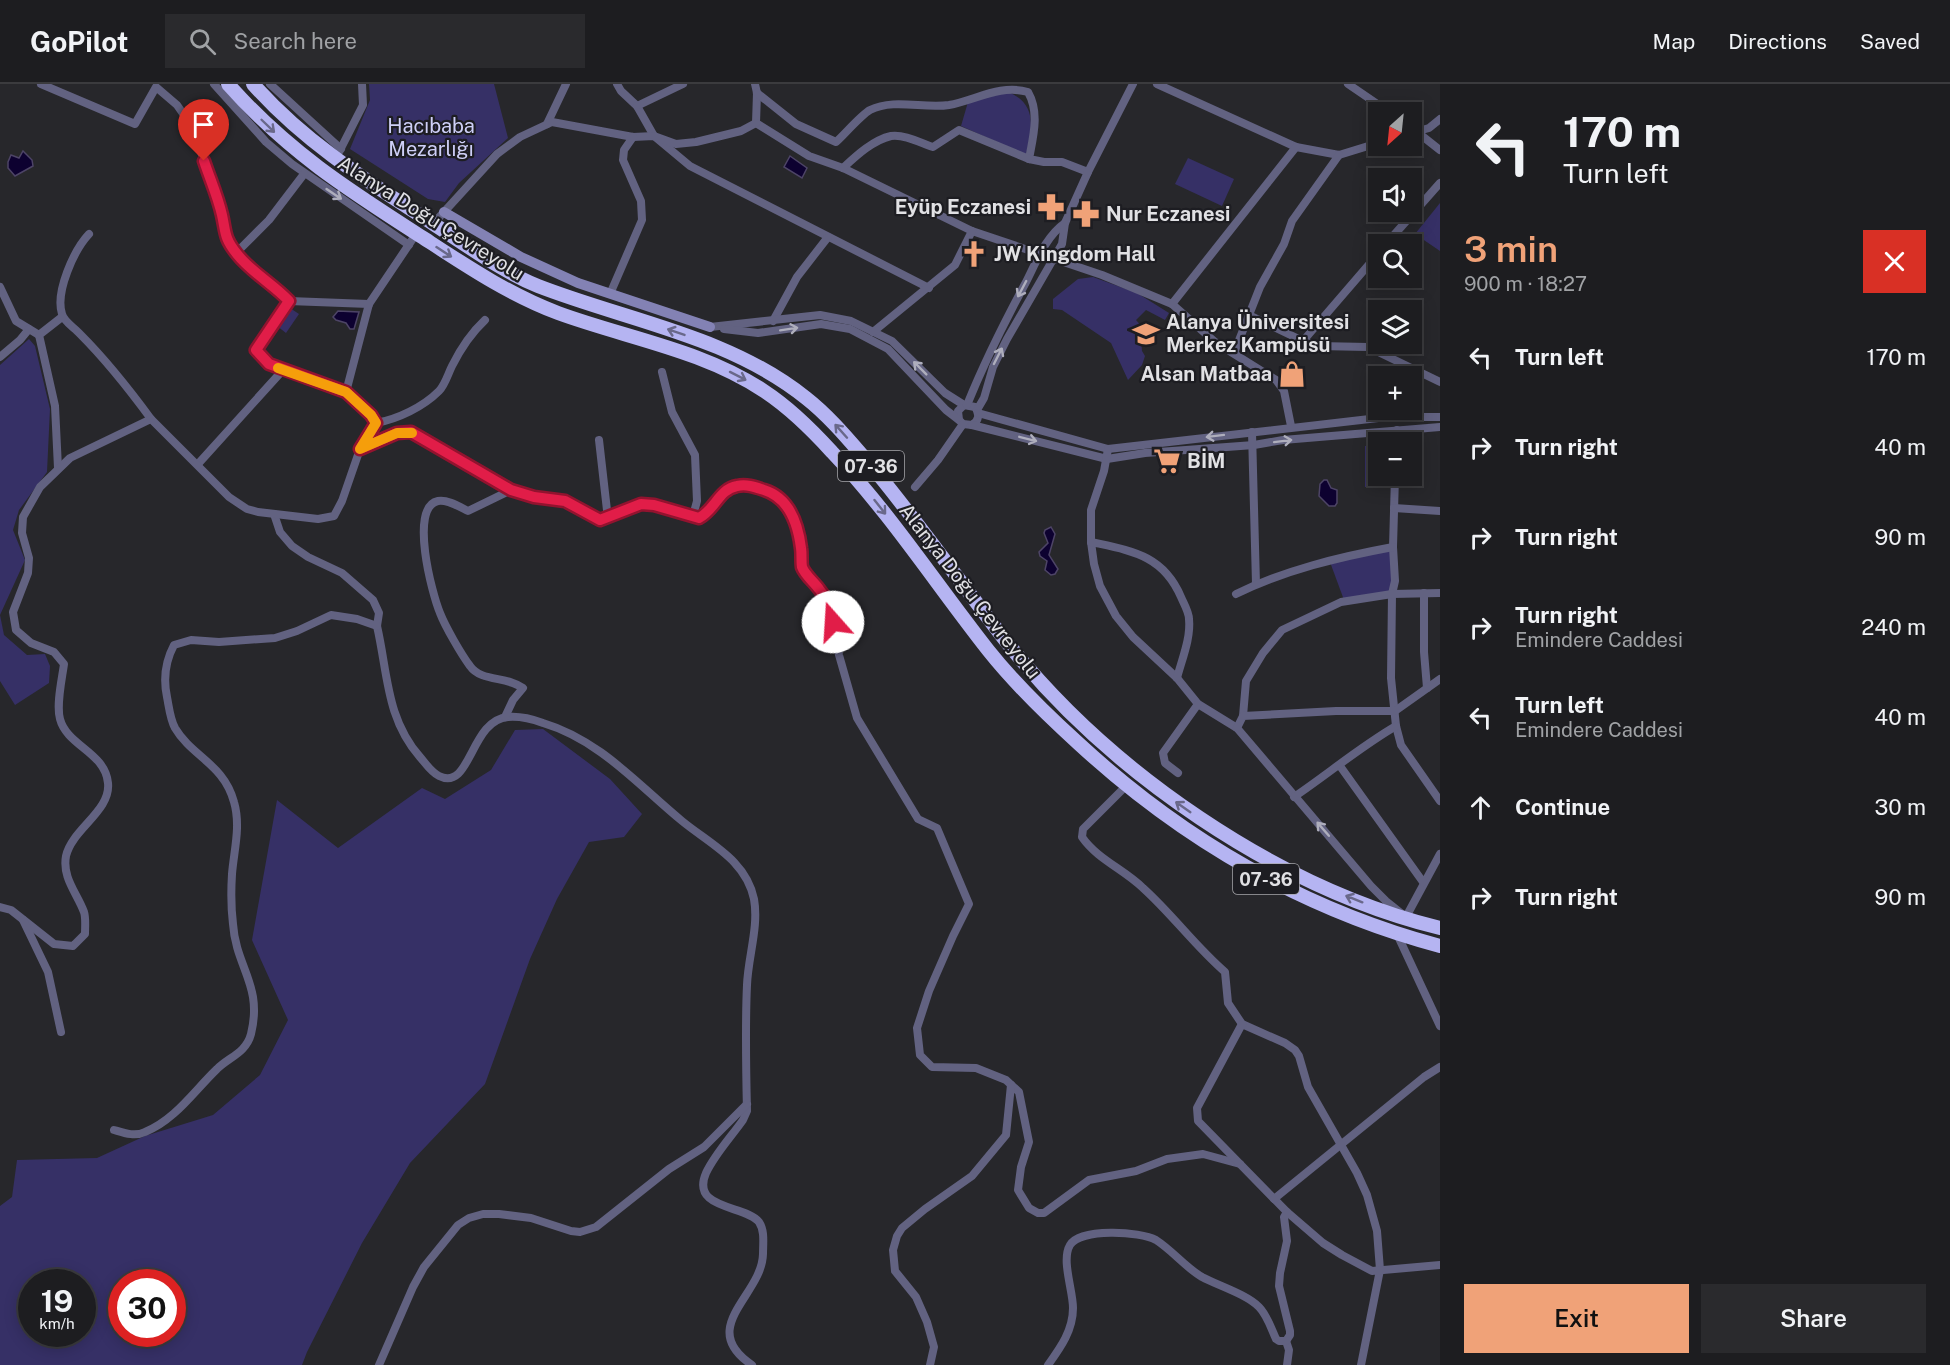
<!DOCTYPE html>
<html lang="en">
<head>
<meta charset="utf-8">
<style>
	body { margin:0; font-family:"Public Sans",sans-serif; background:#2a2a2d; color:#f1f3f6; height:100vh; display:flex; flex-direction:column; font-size:22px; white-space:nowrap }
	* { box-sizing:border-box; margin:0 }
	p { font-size:20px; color:#a0a2a5 }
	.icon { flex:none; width:33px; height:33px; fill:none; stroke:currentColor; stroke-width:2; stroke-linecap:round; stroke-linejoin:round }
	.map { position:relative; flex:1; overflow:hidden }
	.panel { display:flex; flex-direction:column; background:#1d1d20; width:510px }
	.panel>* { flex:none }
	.hud { background:#1d1d20; color:#f1f3f6; overflow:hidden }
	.needle { width:39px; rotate:207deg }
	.controls { position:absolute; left:1368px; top:18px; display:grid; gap:12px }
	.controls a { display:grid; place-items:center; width:54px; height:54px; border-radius:0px; background:#1d1d20; box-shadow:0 3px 15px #0003,0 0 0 2px #3b3b3e; font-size:30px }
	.speed { position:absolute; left:18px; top:1185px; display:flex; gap:12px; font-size:30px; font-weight:700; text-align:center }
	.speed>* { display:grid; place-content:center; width:78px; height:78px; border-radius:50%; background:#1d1d20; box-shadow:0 3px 15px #0003,0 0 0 2px #3b3b3e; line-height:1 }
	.speed small { font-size:15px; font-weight:400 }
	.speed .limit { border:9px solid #d22; background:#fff; color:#111 }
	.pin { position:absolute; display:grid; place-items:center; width:51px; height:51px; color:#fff; margin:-62px -26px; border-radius:50% 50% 50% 0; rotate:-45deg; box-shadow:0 0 6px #0007 }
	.pin .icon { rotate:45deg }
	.me { position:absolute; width:66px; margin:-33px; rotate:341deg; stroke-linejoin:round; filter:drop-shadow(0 0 4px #0008) }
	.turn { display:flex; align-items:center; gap:21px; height:126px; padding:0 24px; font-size:27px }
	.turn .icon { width:78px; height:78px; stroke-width:2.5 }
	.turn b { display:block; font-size:42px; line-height:51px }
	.round { display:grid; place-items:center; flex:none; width:63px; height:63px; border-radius:0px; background:#2a2a2d }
	.headline { display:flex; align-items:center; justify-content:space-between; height:102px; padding:0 24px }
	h1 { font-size:36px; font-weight:600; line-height:45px; color:#f0a278 }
	.primary-button { display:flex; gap:12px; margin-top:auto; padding:12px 24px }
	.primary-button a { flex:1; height:69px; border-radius:0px; background:#f0a278; color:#111; font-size:24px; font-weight:600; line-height:69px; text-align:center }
	.primary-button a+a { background:#2a2a2d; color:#f1f3f6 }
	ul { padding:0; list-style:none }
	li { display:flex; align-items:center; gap:18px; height:90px; padding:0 24px }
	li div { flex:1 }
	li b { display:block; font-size:22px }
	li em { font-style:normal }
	header { display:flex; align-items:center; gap:36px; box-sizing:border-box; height:84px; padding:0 30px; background:#1d1d20; border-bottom:2px solid #3b3b3e }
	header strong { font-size:28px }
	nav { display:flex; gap:33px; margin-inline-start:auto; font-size:21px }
	.search { width:420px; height:54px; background:#2a2a2d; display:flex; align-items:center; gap:15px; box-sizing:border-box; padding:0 21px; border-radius:0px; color:#a0a2a5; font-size:22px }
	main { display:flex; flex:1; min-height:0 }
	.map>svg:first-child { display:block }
	.green { fill:#363066; fill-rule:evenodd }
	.water { fill:#0d0130; stroke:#4d4466; stroke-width:1.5 }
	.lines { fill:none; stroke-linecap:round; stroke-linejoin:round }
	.street { stroke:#626281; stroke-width:8 }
	.secondary { stroke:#8382b4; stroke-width:10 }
	.highway { stroke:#b5b4f2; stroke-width:14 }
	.oneway { stroke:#69688a }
	.oneway2 { stroke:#aeaebc }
	.route-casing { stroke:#92132f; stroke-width:15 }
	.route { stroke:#e11d48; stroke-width:10 }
	.slow { stroke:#f59e0b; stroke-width:10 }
	.labels { text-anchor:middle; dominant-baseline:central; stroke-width:4.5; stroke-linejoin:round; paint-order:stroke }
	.shield { fill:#1d1d22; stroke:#a6a6aa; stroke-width:1.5 }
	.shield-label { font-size:18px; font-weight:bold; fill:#e1e1e4 }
	.park-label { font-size:20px; fill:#cecff7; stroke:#1d1d22 }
	.poi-label { font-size:20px; font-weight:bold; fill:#e1e1e4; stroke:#1d1d22; text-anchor:start }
	.street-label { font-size:20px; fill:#e1e1e4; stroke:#1d1d22 }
</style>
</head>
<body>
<header>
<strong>GoPilot</strong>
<div class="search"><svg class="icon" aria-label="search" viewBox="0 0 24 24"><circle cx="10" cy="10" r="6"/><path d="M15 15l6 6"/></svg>Search here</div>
<nav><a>Map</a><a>Directions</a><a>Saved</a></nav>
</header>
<main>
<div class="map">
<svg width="1440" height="1281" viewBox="0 0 1440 1281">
	<rect width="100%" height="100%" fill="#27272b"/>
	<g class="green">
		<polygon points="369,0 494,0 508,54 459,99 445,118 428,115 350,65 370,16"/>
		<path d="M1008 8C1038 20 1032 45 1026 71L961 42 968 18Z"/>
		<polygon points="1188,74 1234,95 1222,122 1175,100"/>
		<polygon points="1440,119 1440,167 1415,150"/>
		<polygon points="1093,193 1137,209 1169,229 1165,236 1146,226 1136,236 1143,244 1140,246 1142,267 1145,272 1142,281 1128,296 1111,259 1062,226 1053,225 1053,215 1078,195"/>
		<polygon points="290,224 299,230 286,249 277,242"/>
		<polygon points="29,255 35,262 50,325 47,388 19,426 13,446 25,476 0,531 4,551 27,571 45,570 50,582 49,599 15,621 0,597 0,281"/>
		<polygon points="1365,362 1378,362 1378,392 1385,392 1385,403 1365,403"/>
		<polygon points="1391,466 1393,497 1391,508 1344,516 1330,478"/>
		<path d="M543 645 610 695 642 730 624 753 589 758 557 815 530 875 485 1000 410 1079 362 1159 307 1268 302 1281H0V1122L12 1113 17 1076 97 1074 145 1052 213 1031 260 991 288 936 252 856 277 716 338 764 422 704 445 715 491 686 515 646ZM32 1198H82V1250H32ZM122 1198H172V1250H122Z"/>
	</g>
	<g class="water">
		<polygon points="23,67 32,76 33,82 15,92 8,84 8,78 11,71 19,74"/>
		<polygon points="790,72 807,84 802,94 784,83"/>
		<polygon points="338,227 359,228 354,245 350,245 346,239 336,236 333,233"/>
		<polygon points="1324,396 1327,396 1331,404 1337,406 1337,419 1335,422 1329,422 1319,412 1320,400"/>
		<polygon points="1051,443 1055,450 1049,471 1058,485 1055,490 1051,491 1045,486 1047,477 1040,472 1039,468 1048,459 1044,449 1045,446"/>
	</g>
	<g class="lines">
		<g class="street">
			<polyline points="41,0 135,40 156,3 177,21 193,44 222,131 224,149 236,169 248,182 275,202 289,217"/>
			<polyline points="214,0 266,58 292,80 409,161"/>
			<polyline points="270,0 341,65"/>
			<polyline points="617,0 621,7 637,22 654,52 690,82 929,204"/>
			<polyline points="755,0 757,9 756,39 809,72 843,84 972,147 1102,191 1172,220 1215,258 1276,296 1284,307 1291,342"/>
			<polyline points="1157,0 1296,63 1339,71 1378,59"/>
			<polyline points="1348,0 1389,28"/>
			<path d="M757 9 796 40 836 58C844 51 861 31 870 26 894 14 924 25 949 21 976 16 1000 0 1028 8 1040 29 1033 53 1029 75L1044 78H1062L1088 88"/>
			<polyline points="637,22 683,0"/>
			<polyline points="547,40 566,0"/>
			<polyline points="1412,44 1440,66"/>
			<polyline points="1415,48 1429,44 1440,35"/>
			<polyline points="339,68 363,21 362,0"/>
			<path d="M843 84C856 72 873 56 891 52 904 50 921 59 933 63L959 46 1029 75"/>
			<polyline points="433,140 497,70 520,53 552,38 633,53 654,52 676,60 696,58 741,47 756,39"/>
			<path d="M89 150C74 166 55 208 62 230 64 238 75 244 80 250 106 276 129 305 151 335"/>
			<polyline points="1386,160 1440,99"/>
			<polyline points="236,169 269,136 304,90"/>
			<polyline points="0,203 16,237 39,251"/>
			<polyline points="610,210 642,136 641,117 623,76 624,66 633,53"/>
			<polyline points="1172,220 1296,63"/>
			<polyline points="1249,231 1303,257 1318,262 1368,263 1440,298"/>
			<polyline points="773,237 797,193 828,153"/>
			<path d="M710 243 820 231 851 237 892 257 945 309 964 321 975 323C980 330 979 337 972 341L963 340 959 336 958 327 964 321"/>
			<polyline points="724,245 758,249 821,240 850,245 888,265 946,326 959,336"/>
			<polyline points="873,248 955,181 972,147"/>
			<polyline points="1303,257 1378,170"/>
			<polyline points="1234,269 1260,203 1284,160 1292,137 1339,71"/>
			<polyline points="0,273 20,256 29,245"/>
			<polyline points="283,286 346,308"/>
			<polyline points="662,288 672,328 695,371 697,417 693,432"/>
			<path d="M967 321C984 279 1004 239 1025 200 1036 179 1045 153 1065 139"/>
			<polyline points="977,326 984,314 993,283 1007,255 1062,160 1065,139 1088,88 1133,0"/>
			<polyline points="978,329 1108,365 1387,333 1440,333"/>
			<path d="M376 339C398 335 423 323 439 307 445 301 448 290 452 282 461 264 470 250 485 236"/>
			<polyline points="972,341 1107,375 1145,369 1254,361 1283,356 1440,343"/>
			<polyline points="1252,348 1256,500"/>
			<polyline points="599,356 608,435"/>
			<polyline points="1396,358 1397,346"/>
			<polyline points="360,365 397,349 411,348 511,406 533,413 565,417 600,436 641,420 655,421 699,433 706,430 723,409 734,402 747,401 767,406 779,412 790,425 796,442 802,483 821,506 830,522 839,571 857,634 918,735 937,744 969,820 953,852 929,907 917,944 920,971 932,983 976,984 1006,996 1019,1008 1029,1058 1021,1083 1018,1106 1029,1124 1038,1129 1044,1129 1089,1096 1136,1087 1167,1075 1203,1070 1240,1080"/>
			<polyline points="1108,365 1104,387 1091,426 1091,458 1094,480 1100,502 1116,532 1133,553 1177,594 1198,620 1237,644 1371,802 1386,817 1406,833 1440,770"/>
			<polyline points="198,380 283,286 269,280 256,266 289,217 369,220"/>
			<polyline points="58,384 55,322 39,251 62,233"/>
			<polyline points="1395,392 1393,463 1395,497 1392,510 1391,594 1396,642 1401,661 1440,717"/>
			<polyline points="915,403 938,376 963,340"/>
			<polyline points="1394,424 1440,427"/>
			<path d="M274 430 280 448 292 462 308 473 342 489 373 516 379 529 377 542C388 590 386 634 420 673 426 680 431 688 439 692 471 708 470 636 508 633 520 632 532 635 543 639 600 656 638 701 682 737 710 760 746 776 754 815 759 843 748 873 747 901 745 943 746 985 747 1027L743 1036C731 1053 715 1070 706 1089 690 1126 746 1121 759 1138 765 1147 763 1159 763 1170 762 1212 696 1243 752 1281"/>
			<path d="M1091 458C1132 467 1163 471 1181 513 1184 520 1189 528 1189 535 1191 554 1182 575 1177 594"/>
			<polyline points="1424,509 1424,568 1427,604"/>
			<path d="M1236 510C1285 486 1339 473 1393 463"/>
			<polyline points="1243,632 1246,597 1263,569 1282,546 1341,518 1392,510 1440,509"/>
			<path d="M505 633 513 616 523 604C507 592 481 598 470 582 461 570 445 542 440 529 432 510 409 423 438 417 447 415 460 423 468 427L511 406"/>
			<polyline points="1237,644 1243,632 1336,627 1395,627 1440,595"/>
			<polyline points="1340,682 1423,798"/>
			<polyline points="1178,689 1165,679 1163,669 1198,620"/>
			<path d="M1126 702 1083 745 1082 753C1097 775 1125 786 1143 804 1172 830 1195 862 1225 888L1228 919 1242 940 1285 959 1295 966 1299 972 1308 1003 1357 1089 1367 1111 1377 1147 1380 1186 1361 1281"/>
			<path d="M1294 713C1328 690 1360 663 1396 642"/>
			<path d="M0 823 11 826 54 860 73 862 85 850C85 843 86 834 84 828 77 809 62 794 66 772 72 745 111 727 108 699 105 668 67 662 60 635 56 621 62 595 64 580L54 568 31 559 16 546 13 528 28 489 29 474 22 449 23 433 40 403 70 374 151 335 229 413 247 425 258 428 318 435 334 432 342 417 360 365 376 339 371 331 346 308 369 220 416 150"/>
			<polyline points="23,836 48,888 61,948"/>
			<polyline points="1397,850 1440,942"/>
			<polyline points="1242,940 1197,1024 1198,1037 1287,1128 1323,1159 1342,1171 1372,1187 1440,1181"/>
			<path d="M114 1046C124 1049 135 1053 145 1048 175 1036 194 1007 217 985 229 973 246 969 251 950 263 901 236 884 233 840 231 824 231 806 232 790 234 766 241 742 234 718 224 680 192 673 175 644 170 635 169 623 167 613 163 594 165 578 174 561L191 556 219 558 275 554 297 547 331 531 357 535 377 542"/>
			<polyline points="1274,1115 1424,993 1440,983"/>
			<polyline points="1286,1257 1289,1266 1287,1281"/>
			<polyline points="379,1281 413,1203 424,1183 458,1141 469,1134 483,1130 499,1130 531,1134 571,1147 580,1148 596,1143 669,1085 704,1063 747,1020"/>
			<polyline points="930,1281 934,1263 927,1238 916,1213 895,1187 893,1166 897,1152 902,1144 925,1125 972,1092 1006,1051 1011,1001"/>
			<path d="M1048 1281C1061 1263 1073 1246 1073 1224 1073 1206 1061 1176 1070 1161 1080 1144 1140 1147 1156 1156 1173 1167 1185 1183 1202 1193 1219 1202 1246 1210 1259 1223 1267 1231 1271 1244 1276 1255L1279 1257H1286L1290 1251V1247L1279 1202 1280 1189 1287 1157 1284 1133 1287 1128"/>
		</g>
		<polyline class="secondary" points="444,128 521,173 578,199 710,243"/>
		<g class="highway">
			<path d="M228 0C288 68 350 107 425 155 468 183 510 211 558 229 626 254 703 266 764 307 790 324 812 346 832 368 890 429 936 500 988 566 1015 600 1046 630 1078 659 1183 756 1302 825 1440 862"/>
			<path d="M253 0C305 59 370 99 435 141 468 162 501 187 538 202 628 237 729 252 806 314 829 332 848 355 868 378 916 435 959 497 1005 556 1108 687 1277 804 1440 844"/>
		</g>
	</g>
	<defs><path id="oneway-shaft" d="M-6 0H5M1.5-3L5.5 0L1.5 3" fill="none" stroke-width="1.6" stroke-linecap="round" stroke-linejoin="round" transform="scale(1.5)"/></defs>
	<g class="oneway">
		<use href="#oneway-shaft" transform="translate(268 42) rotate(44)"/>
		<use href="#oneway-shaft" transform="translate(444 168) rotate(33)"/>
		<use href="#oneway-shaft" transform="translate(676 248) rotate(-161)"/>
		<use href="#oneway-shaft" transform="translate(738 292) rotate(27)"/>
		<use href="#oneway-shaft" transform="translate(841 347) rotate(-132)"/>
		<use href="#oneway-shaft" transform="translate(880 423) rotate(52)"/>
		<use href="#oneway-shaft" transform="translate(1183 723) rotate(-145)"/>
		<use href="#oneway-shaft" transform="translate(1354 815) rotate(-158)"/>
	</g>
	<g class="oneway2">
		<use href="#oneway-shaft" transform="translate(334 110) rotate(34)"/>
		<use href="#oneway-shaft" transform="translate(1022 205) rotate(118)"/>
		<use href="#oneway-shaft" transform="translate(789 245) rotate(-9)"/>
		<use href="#oneway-shaft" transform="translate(998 272) rotate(-63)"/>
		<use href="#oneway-shaft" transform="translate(920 284) rotate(-135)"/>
		<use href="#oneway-shaft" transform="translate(1215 352) rotate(173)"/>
		<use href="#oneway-shaft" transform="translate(1028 355) rotate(14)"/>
		<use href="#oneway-shaft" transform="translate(1283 357) rotate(-7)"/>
		<use href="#oneway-shaft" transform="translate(1323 745) rotate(-131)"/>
	</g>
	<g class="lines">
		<defs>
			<path id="route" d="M204 77C210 95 218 113 222 131 226 149 224 154 237 170 251 188 273 200 289 217L256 266 269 280 346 308 371 331 376 339 360 365 397 349 411 348 511 406 534 413 565 417 600 436 641 420 654 421 699 434C715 426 719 405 737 402 747 400 755 403 764 406 790 414 798 440 801 464 802 470 801 477 802 483 805 491 814 498 819 505 828 515 831 526 833 538"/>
		</defs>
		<use href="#route" class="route-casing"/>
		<use href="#route" class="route"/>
		<polyline class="slow" points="278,284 346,308 371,331 376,339 360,365 397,349 412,349"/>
	</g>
	<defs>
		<symbol id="pharmacy-bare" viewBox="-9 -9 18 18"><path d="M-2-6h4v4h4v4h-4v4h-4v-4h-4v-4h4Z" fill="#f0a278" stroke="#1d1d22" stroke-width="2.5" paint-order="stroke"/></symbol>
		<symbol id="church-bare" viewBox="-9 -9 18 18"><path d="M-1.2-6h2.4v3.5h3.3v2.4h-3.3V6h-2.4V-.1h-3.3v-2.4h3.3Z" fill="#f0a278" stroke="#1d1d22" stroke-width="2.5" paint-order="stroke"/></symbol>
		<symbol id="university-bare" viewBox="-9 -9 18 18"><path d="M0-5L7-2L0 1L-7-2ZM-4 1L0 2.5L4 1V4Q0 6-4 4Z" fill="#f0a278" stroke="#1d1d22" stroke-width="2.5" paint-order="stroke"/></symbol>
		<symbol id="shop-bare" viewBox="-9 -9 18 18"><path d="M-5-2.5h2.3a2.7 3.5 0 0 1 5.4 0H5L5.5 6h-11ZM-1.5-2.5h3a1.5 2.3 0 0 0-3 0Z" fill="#f0a278" stroke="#1d1d22" stroke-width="2.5" paint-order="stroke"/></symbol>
		<symbol id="supermarket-bare" viewBox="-9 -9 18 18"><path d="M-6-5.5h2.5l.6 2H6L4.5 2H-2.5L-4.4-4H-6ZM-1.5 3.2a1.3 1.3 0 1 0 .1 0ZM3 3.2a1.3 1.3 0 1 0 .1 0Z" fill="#f0a278" stroke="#1d1d22" stroke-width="2.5" paint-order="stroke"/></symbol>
	</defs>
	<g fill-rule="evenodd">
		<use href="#pharmacy-bare" x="1032" y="104" width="38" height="38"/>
		<use href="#pharmacy-bare" x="1067" y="111" width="38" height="38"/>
		<use href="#church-bare" x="955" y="151" width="38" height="38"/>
		<use href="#university-bare" x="1127" y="231" width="38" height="38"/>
		<use href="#shop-bare" x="1273" y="271" width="38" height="38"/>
		<use href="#supermarket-bare" x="1148" y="358" width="38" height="38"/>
	</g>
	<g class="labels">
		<g class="shield">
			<rect x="838" y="367" width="66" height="30" rx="4.5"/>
			<rect x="1233" y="780" width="66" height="30" rx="4.5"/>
		</g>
		<g class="shield-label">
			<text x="871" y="382">07-36</text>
			<text x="1266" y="795">07-36</text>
		</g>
		<g class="park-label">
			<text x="431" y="42">Hacıbaba<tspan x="431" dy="23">Mezarlığı</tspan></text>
		</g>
		<g class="poi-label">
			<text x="1031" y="123" text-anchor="end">Eyüp Eczanesi</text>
			<text x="1106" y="130">Nur Eczanesi</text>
			<text x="994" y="170">JW Kingdom Hall</text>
			<text x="1166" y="238">Alanya Üniversitesi<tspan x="1166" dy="23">Merkez Kampüsü</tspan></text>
			<text x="1272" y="290" text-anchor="end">Alsan Matbaa</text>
			<text x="1187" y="377">BİM</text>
		</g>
		<g class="street-label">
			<text transform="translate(431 134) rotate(32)">Alanya Doğu Çevreyolu</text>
			<text transform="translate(970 507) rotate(52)">Alanya Doğu Çevreyolu</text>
		</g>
	</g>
</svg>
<div class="controls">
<a><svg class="needle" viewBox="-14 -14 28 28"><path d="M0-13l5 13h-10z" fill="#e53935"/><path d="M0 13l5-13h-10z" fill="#a0a2a5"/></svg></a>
<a><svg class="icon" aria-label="sound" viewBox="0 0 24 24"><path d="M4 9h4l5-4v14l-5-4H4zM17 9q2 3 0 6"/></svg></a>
<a><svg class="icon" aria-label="search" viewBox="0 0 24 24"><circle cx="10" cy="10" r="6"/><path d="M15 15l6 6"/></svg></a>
<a><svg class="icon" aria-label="layers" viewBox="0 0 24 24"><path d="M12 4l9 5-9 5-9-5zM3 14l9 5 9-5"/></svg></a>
<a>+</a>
<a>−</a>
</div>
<div class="speed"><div>19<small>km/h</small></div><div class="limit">30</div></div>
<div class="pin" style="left:204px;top:77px;background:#d93025"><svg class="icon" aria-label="arrive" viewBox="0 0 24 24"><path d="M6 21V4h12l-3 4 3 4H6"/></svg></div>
<svg class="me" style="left:833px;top:538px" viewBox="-20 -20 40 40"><circle r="19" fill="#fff"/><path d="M0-13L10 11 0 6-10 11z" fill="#e11d48"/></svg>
</div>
<section class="panel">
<div class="hud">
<div class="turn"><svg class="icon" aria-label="left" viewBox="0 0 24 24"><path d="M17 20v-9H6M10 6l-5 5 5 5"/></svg><div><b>170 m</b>Turn left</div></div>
</div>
<div class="headline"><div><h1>3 min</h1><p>900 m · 18:27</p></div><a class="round" style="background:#d93025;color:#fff"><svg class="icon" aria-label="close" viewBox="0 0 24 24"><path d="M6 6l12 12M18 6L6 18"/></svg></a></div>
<ul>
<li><svg class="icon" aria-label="left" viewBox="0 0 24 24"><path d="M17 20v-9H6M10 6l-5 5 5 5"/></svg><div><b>Turn left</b></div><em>170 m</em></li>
<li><svg class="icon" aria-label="right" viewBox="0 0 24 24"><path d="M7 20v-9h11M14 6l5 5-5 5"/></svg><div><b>Turn right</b></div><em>40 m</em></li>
<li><svg class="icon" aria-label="right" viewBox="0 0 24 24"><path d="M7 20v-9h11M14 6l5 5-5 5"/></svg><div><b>Turn right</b></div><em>90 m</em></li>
<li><svg class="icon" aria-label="right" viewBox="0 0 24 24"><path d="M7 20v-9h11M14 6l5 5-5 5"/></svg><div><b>Turn right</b><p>Emindere Caddesi</p></div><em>240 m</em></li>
<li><svg class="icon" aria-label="left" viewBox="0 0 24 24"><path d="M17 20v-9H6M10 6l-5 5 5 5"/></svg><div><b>Turn left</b><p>Emindere Caddesi</p></div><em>40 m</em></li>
<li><svg class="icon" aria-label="ahead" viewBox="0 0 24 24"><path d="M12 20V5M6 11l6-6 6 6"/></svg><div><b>Continue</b></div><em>30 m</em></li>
<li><svg class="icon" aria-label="right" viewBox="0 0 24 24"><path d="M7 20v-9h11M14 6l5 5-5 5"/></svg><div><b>Turn right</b></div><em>90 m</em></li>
</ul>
<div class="primary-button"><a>Exit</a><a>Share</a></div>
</section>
</main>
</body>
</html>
